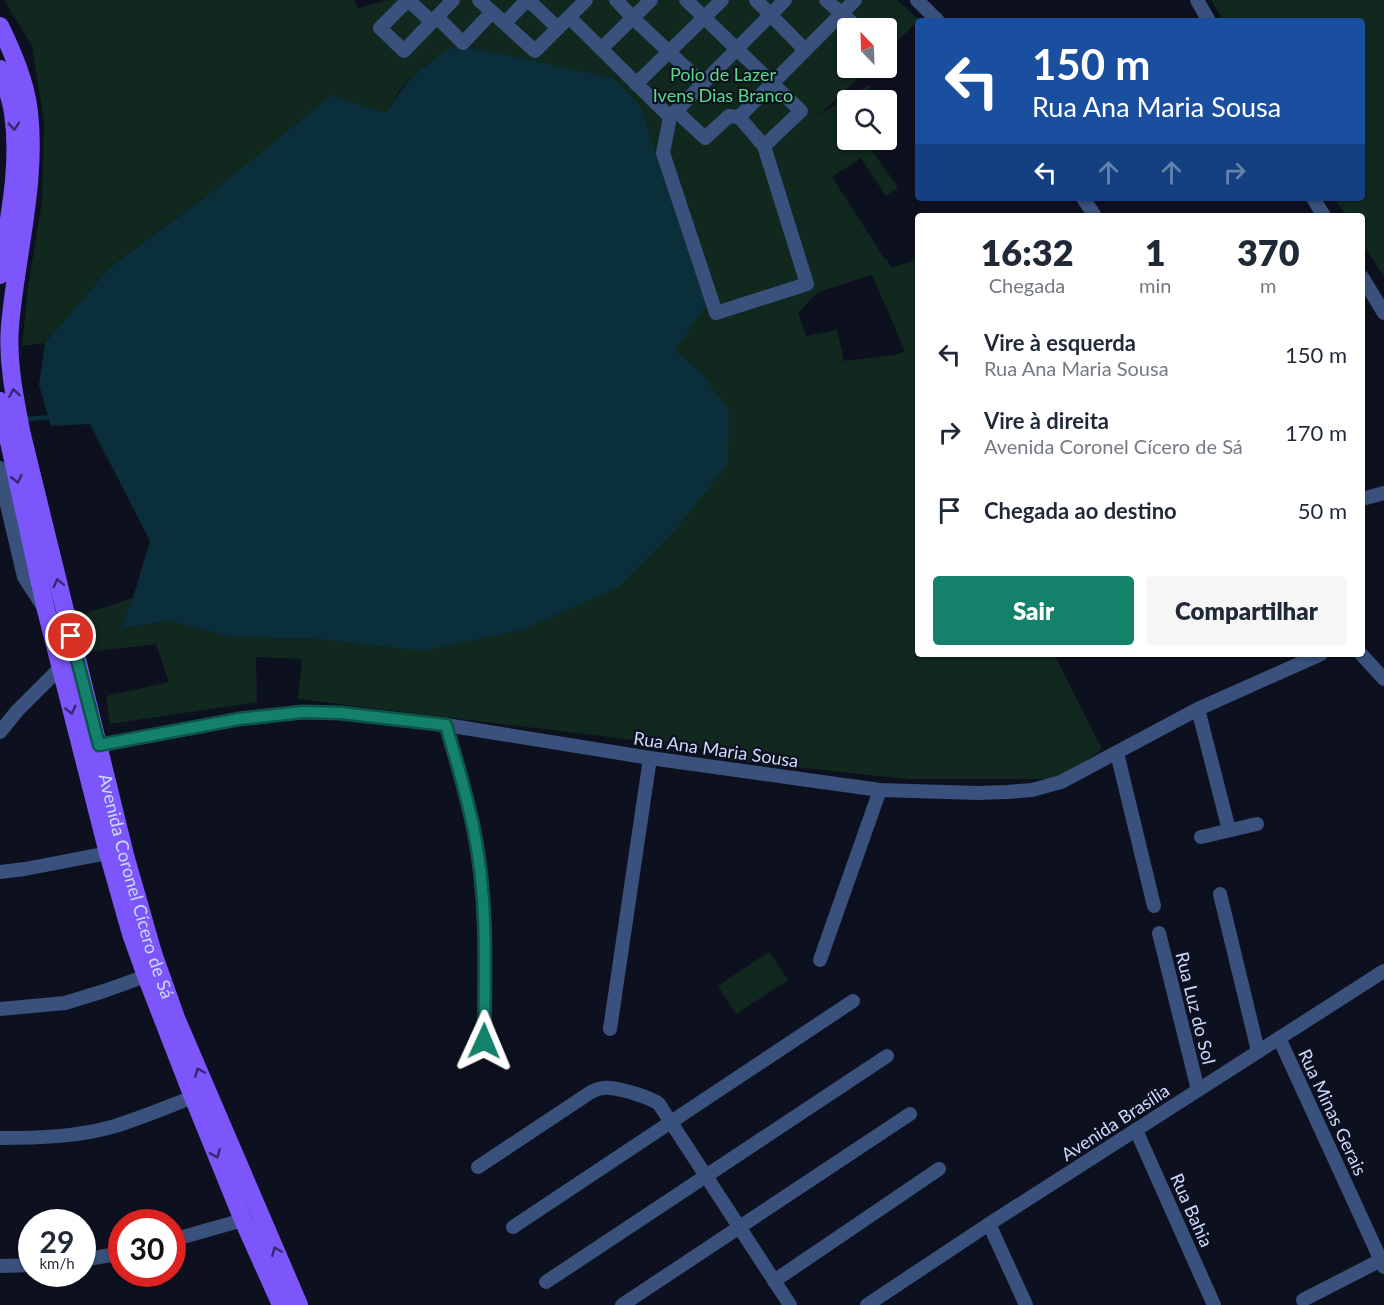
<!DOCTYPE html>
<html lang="pt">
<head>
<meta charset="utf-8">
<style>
	body { margin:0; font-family:Lato,sans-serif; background:#f6f6f7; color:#1f2937; height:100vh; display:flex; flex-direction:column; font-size:22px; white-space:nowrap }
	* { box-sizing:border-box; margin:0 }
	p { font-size:20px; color:#747a83 }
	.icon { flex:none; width:33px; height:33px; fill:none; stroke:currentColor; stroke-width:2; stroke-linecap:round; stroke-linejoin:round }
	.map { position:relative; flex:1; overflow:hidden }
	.side { position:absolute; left:915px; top:213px; width:450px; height:444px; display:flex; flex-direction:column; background:#fff; border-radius:6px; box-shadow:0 2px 4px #0004 }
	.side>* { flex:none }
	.hud { position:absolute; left:915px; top:18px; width:450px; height:183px; border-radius:6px; box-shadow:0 2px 4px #0004; background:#1a4fa0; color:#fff; overflow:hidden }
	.needle { width:39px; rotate:337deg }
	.fabs { position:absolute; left:837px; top:18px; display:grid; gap:12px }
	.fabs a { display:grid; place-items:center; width:60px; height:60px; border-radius:6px; background:#fff; box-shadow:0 2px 4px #0004; font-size:30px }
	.speed { position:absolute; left:18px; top:1209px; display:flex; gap:12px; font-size:30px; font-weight:700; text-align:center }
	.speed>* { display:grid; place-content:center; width:78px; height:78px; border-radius:50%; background:#fff; box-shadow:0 2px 4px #0004; line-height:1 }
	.speed small { font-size:15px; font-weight:400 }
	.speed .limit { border:9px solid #d22; background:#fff; color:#111 }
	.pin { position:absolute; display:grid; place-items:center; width:51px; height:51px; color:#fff; margin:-26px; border:3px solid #fff; border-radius:50%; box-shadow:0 2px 6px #0007 }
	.me { position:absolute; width:66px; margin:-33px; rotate:1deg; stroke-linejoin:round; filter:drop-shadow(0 0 4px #0008) }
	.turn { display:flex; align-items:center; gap:21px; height:126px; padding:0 18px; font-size:27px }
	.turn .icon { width:78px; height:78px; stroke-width:2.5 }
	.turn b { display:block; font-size:42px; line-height:51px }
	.lanes { display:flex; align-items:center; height:57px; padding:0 18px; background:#0003; justify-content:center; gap:30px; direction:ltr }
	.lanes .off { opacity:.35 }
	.eta { display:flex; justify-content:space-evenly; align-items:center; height:102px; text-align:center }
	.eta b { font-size:36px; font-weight:800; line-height:42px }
	.cta { display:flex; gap:12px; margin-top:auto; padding:12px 18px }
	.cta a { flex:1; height:69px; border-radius:6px; background:#14826b; color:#fff; font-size:24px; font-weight:800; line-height:69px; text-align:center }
	.cta a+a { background:#f6f6f7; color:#1f2937 }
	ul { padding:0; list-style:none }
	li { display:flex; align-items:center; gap:18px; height:78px; padding:0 18px }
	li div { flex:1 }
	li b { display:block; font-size:22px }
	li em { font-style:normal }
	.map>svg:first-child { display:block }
	.green { fill:#10281e; fill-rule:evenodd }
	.water { fill:#0a2f3a }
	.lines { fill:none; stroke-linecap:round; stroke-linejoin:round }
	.stream { stroke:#0a2f3a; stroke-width:4.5 }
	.minor { stroke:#39517c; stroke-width:14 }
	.major { stroke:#7c56fb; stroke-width:18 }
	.oneway { stroke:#34296c }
	.route-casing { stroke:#0d5446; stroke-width:15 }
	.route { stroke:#14826b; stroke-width:10 }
	.labels { text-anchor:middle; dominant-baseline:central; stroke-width:4.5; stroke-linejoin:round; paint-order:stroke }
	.park-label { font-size:18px; fill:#5adb88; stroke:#0d111f }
	.street-label { font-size:18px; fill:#ccdafe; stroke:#0d111f }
</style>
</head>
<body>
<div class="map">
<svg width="1384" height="1305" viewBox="0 0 1384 1305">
	<rect width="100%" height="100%" fill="#0d111f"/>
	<g class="green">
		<path d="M4 0H354L358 8 388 0H897L919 20 887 51 886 28H848V68H869L819 115 871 84 865 100H848V140H864L898 187 886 196 861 158 832 177 885 259H887L891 268 918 259V654H1054L1102 749 1061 779H906L730 760 724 751 298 699 302 659 256 657 257 702 110 724 106 696 169 682 156 644 88 652 77 616 133 598 122 629 169 621 232 637 322 639 701 373 675 350 431 60 399 91 386 113 206 197 110 267 45 343 22 346 28 287 42 201 44 122 32 46ZM872 275 905 351 895 355 844 361 837 330 806 336 798 313 818 292Z"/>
		<polygon points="1211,0 1384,0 1384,277 1362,242 1362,216 1346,216 1334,198 1362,198 1362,21 1224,21"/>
		<polygon points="769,952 788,980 736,1014 718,986"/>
	</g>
	<path class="water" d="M450 48 477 49 613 78 640 105 706 306 675 350 701 373 729 410 728 464 677 528 619 587 525 629 423 651 322 639 232 637 169 621 121 629 133 598 150 541 90 424 51 426 39 385 45 343 110 267 206 197 332 95 386 113C404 84 421 66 450 48Z"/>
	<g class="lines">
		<polyline class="stream" points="28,419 53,417"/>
		<g class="minor">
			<polyline points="479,0 535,51 569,17"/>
			<polyline points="528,0 558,28"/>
			<polyline points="586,0 569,17 670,117 663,153 716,313 807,284 764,146 739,117 855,0"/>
			<polyline points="616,0 633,18 702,83"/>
			<polyline points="686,0 801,111 764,146"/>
			<polyline points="756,0 805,50"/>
			<polyline points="826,0 858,28"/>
			<polyline points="917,0 938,21"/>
			<polyline points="1197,0 1209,21"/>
			<polyline points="437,17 463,43 492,12"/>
			<path d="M432 22 408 0 380 28 404 51C420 34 437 17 453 0"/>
			<polyline points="505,23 527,0"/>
			<polyline points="601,49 651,0"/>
			<polyline points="636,84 722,0"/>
			<polyline points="676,111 705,138 729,116 739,117"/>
			<polyline points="670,117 785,0"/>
			<polyline points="1083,198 1095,216"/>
			<polyline points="1313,198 1324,216"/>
			<polyline points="1362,277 1384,313"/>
			<polyline points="0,468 1,479 24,577 42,605"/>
			<polyline points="1362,499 1384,493"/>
			<polyline points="1361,654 1384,679"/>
			<polyline points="1198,709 1229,830"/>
			<path d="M446 725C456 760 467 795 474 831 488 900 485 971 484 1041"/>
			<polyline points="0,732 17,711 61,667 68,663"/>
			<polyline points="91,747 239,719 303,712 341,713 446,725 650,758 880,790 978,793 1007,792 1032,790 1061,782 1198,709 1321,654"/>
			<polyline points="1117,753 1154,906"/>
			<polyline points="1201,837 1257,824"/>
			<polyline points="0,872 25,869 108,853"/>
			<polyline points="1220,894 1258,1051"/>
			<polyline points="1159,933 1198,1090"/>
			<polyline points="820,960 880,790"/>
			<polyline points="0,1009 65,1003 104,991 146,976"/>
			<polyline points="610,1029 650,758"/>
			<polyline points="1279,1038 1384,1267"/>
			<polyline points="1136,1130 1214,1305"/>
			<path d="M0 1138C38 1138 78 1137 115 1126 141 1118 167 1107 193 1097"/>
			<path d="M478 1167 591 1092C597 1089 603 1087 610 1088 622 1089 650 1097 659 1104L790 1305"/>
			<polyline points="989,1224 1026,1305"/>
			<polyline points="513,1227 853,1001"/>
			<polyline points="172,1240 243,1220"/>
			<polyline points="82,1260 122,1253"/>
			<polyline points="0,1266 32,1265"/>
			<polyline points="774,1281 939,1169"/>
			<polyline points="546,1282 887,1056"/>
			<polyline points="1303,1300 1381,1260"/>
			<polyline points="622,1305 910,1114"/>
			<polyline points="867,1305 989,1224 1384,971"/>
		</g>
		<g class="major">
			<path id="s1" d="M0 26C13 53 26 83 29 112 37 184 16 255 10 326 7 363 15 399 22 435L125 855 153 953 176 1018 299 1305"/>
			<path d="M0 69C5 83 11 98 13 113 21 167 8 222 0 275"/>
			<polyline points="0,401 46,610 108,853 131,934 146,976 193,1097 243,1220 281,1305"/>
		</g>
	</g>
	<defs><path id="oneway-chevron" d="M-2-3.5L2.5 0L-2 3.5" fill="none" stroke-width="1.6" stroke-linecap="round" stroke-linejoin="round" transform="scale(1.5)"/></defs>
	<g class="oneway">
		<use href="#oneway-chevron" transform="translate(14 126) rotate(86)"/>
		<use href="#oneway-chevron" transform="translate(14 393) rotate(-99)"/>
		<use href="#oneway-chevron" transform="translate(17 479) rotate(77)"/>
		<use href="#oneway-chevron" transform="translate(58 583) rotate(-104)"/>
		<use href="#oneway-chevron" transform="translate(71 710) rotate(76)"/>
		<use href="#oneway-chevron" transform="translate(199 1072) rotate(-113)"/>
		<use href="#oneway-chevron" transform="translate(216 1154) rotate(68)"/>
		<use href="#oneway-chevron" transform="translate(276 1251) rotate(-113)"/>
	</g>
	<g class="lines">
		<defs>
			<path id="route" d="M71 636 99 745 239 719 303 712 341 713 446 725C456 760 467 795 474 831 488 900 485 971 484 1041"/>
		</defs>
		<use href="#route" class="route-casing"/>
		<use href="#route" class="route"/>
	</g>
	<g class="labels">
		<g class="park-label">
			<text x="723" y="74">Polo de Lazer<tspan x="723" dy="21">Ivens Dias Branco</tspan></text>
		</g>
		<g class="street-label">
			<text transform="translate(716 749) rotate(8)">Rua Ana Maria Sousa</text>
			<text stroke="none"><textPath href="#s1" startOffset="882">Avenida Coronel Cícero de Sá</textPath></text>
			<text transform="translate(1196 1008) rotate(76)">Rua Luz do Sol</text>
			<text transform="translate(1333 1112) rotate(65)">Rua Minas Gerais</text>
			<text transform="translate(1115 1122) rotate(-33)">Avenida Brasília</text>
			<text transform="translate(1192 1210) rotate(66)">Rua Bahia</text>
		</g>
	</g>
</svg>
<div class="fabs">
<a><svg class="needle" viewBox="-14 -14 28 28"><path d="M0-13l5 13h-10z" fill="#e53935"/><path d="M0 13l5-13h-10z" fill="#747a83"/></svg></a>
<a><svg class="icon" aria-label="search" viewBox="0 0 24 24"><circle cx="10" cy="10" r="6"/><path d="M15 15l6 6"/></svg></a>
</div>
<div class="speed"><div>29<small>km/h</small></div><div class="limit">30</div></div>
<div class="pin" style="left:71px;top:636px;background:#d93025"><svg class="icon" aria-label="arrive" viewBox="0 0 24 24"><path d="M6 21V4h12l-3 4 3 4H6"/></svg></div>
<svg class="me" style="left:484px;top:1041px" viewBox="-20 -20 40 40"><path d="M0-17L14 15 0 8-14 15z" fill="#14826b" stroke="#fff" stroke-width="4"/></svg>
<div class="hud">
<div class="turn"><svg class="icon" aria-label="left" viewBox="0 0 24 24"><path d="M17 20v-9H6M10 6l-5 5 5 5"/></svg><div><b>150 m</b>Rua Ana Maria Sousa</div></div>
<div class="lanes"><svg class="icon" aria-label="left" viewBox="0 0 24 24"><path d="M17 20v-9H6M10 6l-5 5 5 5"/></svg><svg class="icon off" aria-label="ahead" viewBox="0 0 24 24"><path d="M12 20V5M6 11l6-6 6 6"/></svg><svg class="icon off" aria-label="ahead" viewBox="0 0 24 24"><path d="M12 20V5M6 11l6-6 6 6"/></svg><svg class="icon off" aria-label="right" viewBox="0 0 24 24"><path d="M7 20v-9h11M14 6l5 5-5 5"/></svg></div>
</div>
<section class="side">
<div class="eta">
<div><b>16:32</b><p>Chegada</p></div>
<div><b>1</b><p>min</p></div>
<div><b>370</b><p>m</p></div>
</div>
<ul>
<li><svg class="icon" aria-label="left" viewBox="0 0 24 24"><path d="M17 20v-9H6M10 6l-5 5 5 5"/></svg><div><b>Vire à esquerda</b><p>Rua Ana Maria Sousa</p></div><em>150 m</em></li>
<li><svg class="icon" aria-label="right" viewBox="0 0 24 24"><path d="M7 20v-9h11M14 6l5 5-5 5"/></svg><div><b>Vire à direita</b><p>Avenida Coronel Cícero de Sá</p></div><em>170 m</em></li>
<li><svg class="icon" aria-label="arrive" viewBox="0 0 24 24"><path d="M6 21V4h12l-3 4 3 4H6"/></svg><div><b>Chegada ao destino</b></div><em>50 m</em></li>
</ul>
<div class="cta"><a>Sair</a><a>Compartilhar</a></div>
</section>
</div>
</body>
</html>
